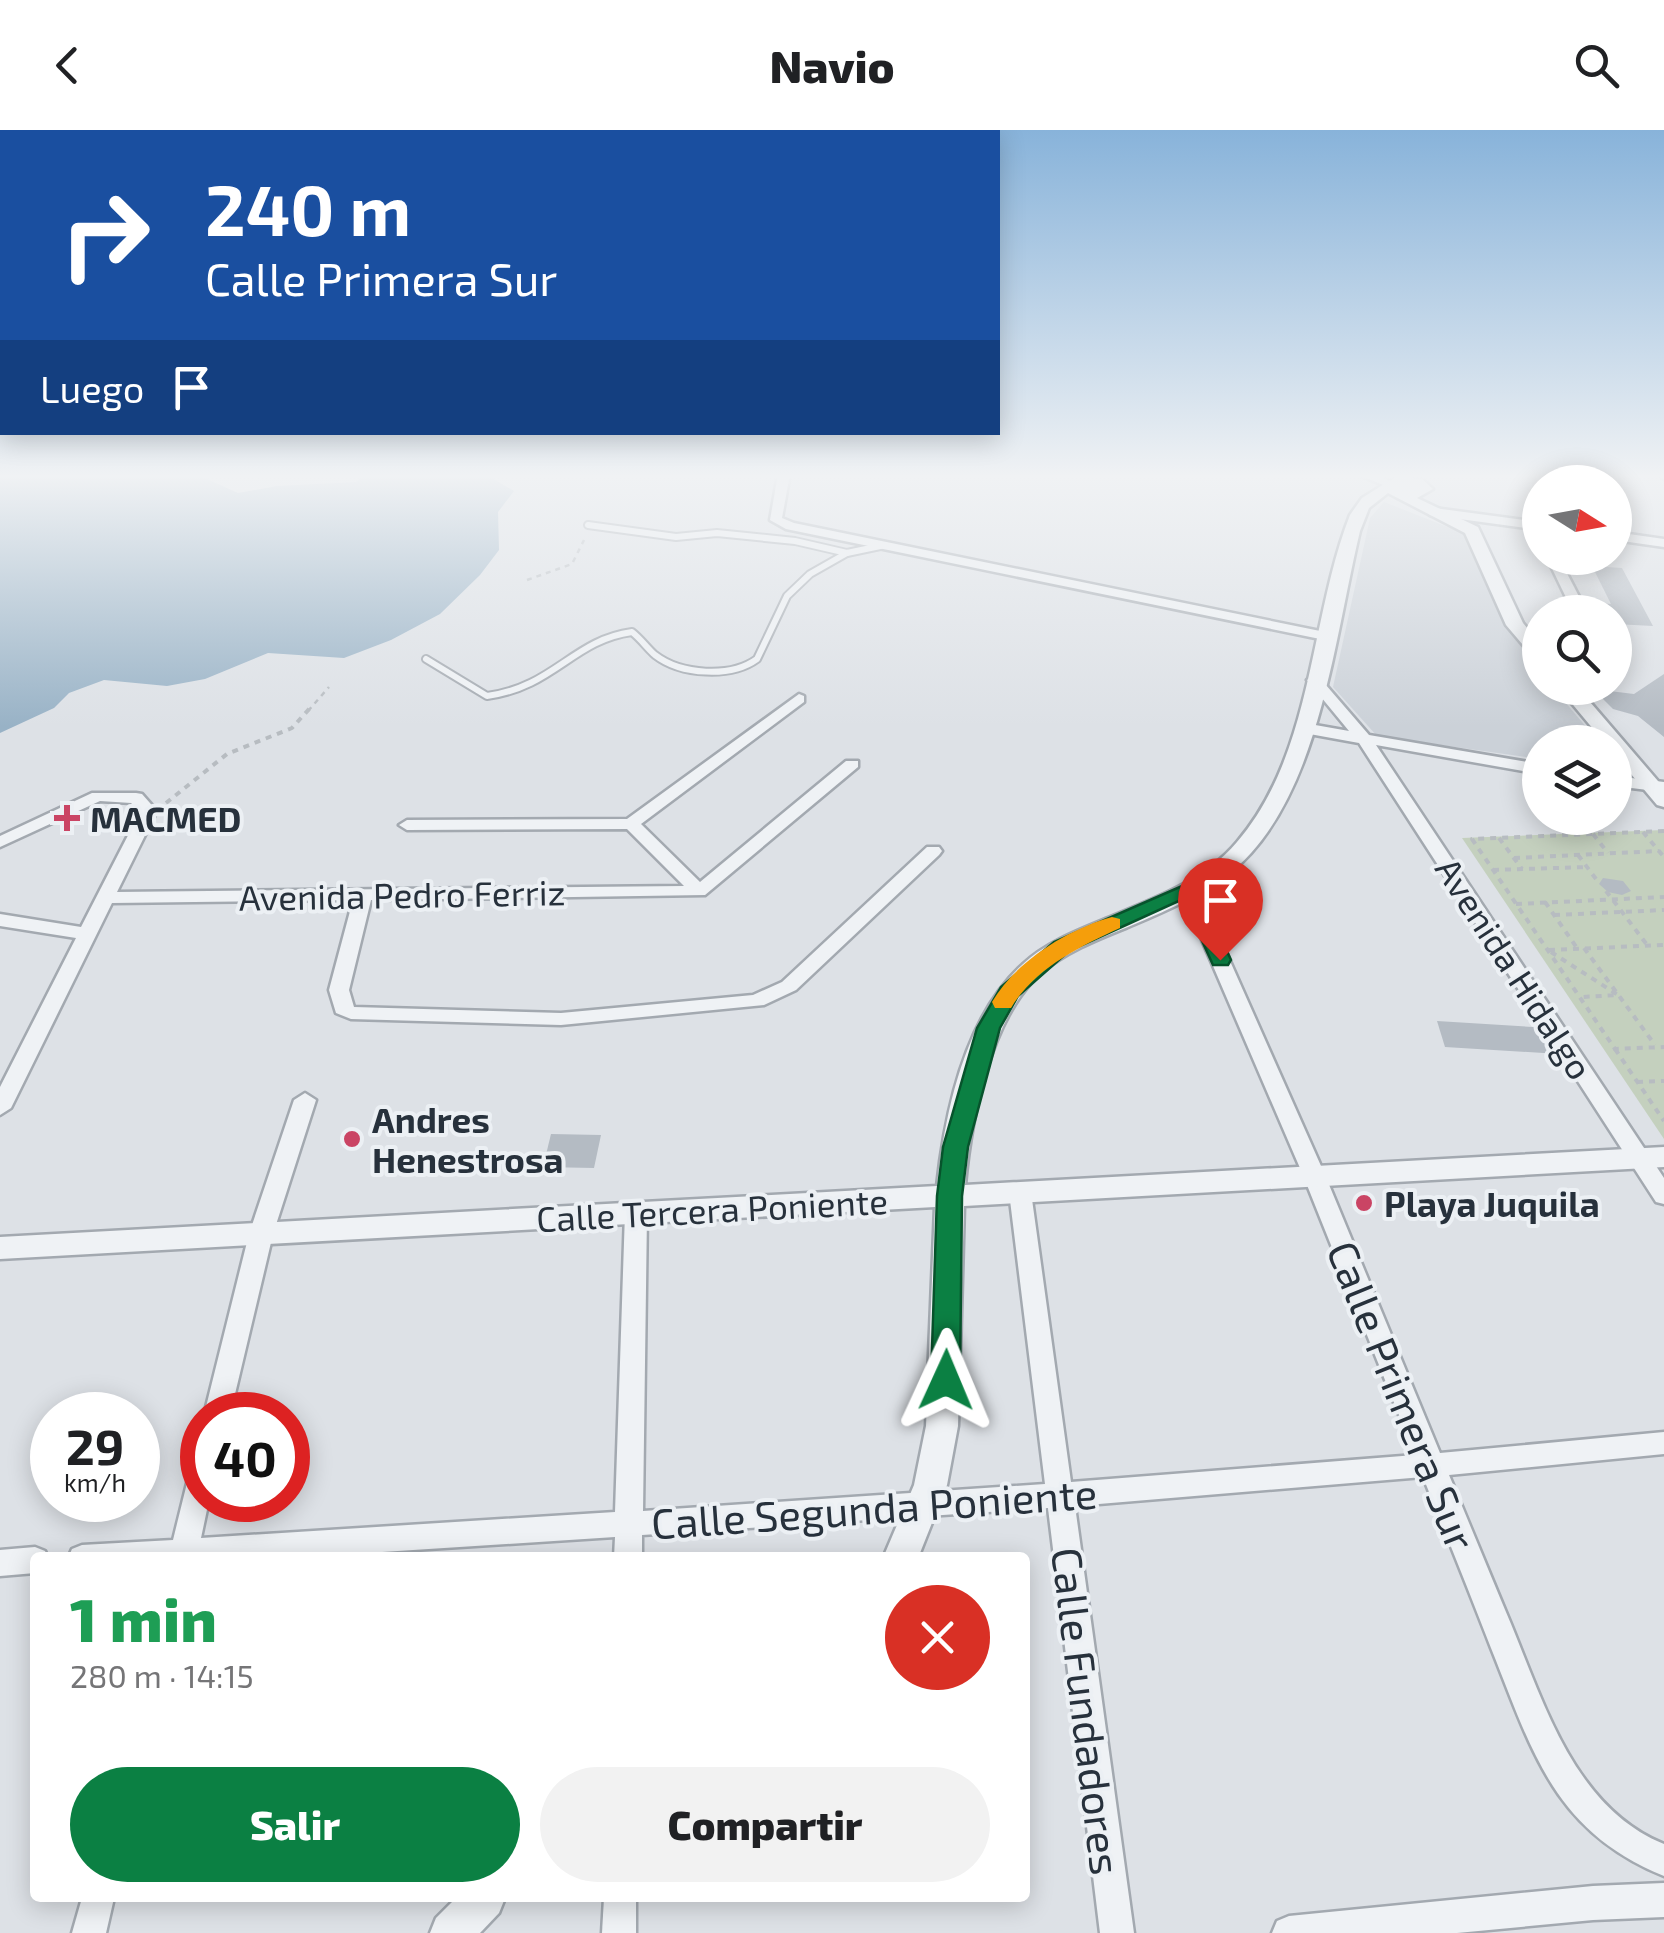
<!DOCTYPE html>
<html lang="es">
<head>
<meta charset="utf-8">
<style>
	body { margin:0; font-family:"Exo 2",sans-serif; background:#f2f2f2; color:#202124; height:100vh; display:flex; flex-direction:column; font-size:38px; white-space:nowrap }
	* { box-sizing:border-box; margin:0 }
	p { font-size:32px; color:#757577 }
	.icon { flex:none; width:55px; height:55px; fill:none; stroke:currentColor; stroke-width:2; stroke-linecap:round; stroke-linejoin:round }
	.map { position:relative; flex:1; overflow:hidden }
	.details { position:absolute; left:30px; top:1422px; width:1000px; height:350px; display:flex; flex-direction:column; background:#fff; border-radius:10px; box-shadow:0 5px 25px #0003 }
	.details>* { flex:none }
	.guide { position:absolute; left:0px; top:0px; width:1000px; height:305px; box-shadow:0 5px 25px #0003; background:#1a4fa0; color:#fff; overflow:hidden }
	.needle { width:65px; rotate:101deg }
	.controls { position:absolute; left:1522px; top:335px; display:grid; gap:20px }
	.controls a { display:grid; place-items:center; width:110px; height:110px; border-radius:50%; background:#fff; box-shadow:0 5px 25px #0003; font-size:50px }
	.speed { position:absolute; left:30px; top:1262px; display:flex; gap:20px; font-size:50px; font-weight:700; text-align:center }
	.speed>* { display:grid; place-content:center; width:130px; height:130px; border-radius:50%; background:#fff; box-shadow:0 5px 25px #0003; line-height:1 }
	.speed small { font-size:25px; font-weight:400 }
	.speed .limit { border:15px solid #d22; background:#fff; color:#111 }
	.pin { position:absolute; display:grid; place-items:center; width:85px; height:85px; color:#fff; margin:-102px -42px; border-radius:50% 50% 50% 0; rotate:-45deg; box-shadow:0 0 10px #0007 }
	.pin .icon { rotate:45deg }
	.me { position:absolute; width:110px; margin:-55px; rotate:1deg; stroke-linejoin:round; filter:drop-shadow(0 0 8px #0008) }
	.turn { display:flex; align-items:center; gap:35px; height:210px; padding:0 40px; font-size:45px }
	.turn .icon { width:130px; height:130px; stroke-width:2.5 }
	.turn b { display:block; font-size:70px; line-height:85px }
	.then { display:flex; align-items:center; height:95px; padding:0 40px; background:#0003; gap:20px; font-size:38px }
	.round { display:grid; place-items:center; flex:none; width:105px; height:105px; border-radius:52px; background:#f2f2f2 }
	.headline { display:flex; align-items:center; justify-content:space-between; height:170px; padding:0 40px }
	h1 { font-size:60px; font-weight:800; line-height:75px; color:#1e9e55 }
	.cta { display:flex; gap:20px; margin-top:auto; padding:20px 40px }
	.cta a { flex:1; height:115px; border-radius:60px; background:#0b8043; color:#fff; font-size:40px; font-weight:800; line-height:115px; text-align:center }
	.cta a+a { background:#f2f2f2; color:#202124 }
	header { display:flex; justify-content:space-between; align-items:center; height:130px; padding:0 40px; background:#fff; font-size:45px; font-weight:800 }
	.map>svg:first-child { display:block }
	.built { fill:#cbd1d8 }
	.green { fill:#c4d0be }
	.water { fill:#98b2c6 }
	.building { fill:#b4bbc3 }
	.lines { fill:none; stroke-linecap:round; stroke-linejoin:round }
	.service-casing { stroke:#a3a9b0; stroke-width:10 }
	.minor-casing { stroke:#a3a9b0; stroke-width:5 }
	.tertiary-casing { stroke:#a3a9b0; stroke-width:5 }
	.path-far1 { stroke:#b7bcc1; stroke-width:2.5; stroke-dasharray:5 5; stroke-linecap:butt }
	.path { stroke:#b7bcc1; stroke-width:4; stroke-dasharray:6 6; stroke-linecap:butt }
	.service { stroke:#eff2f5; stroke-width:6 }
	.minor { fill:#eff2f5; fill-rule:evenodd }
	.tertiary { fill:#eff2f5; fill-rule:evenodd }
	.route { fill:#0b8043; stroke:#07532c; stroke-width:2.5 }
	.slow { fill:#f59e0b }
	.poi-dot { fill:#ca4464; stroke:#ecf0f4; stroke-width:4 }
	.labels { text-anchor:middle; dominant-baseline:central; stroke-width:8; stroke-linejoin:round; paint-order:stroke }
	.poi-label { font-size:35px; font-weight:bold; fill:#27313c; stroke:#ecf0f4; text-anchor:start }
	.street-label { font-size:35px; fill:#27313c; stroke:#ecf0f4 }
	.near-street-label { font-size:42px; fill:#27313c; stroke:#ecf0f4 }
</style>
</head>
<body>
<header><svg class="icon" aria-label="back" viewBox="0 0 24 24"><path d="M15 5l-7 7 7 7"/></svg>Navio<svg class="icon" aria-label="search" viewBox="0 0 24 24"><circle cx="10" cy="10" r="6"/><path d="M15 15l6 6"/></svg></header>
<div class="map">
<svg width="1664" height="1803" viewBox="0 0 1664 1803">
	<rect width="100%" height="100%" fill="#dde1e6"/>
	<polygon class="built" points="1384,372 1468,405 1507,498 1540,541 1540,558 1553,558 1599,612 1540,612 1540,629 1377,606 1333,557 1370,388"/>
	<polygon class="green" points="1664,700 1664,1009 1462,708"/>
	<polygon class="water" points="0,344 196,344 238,363 277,356 356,352 366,344 485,344 514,361 498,382 499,420 480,445 440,484 391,510 344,528 268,523 205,549 167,556 104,550 69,563 54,578 0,603"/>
	<g class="building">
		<polygon points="1592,436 1622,438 1653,496 1615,494 1615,482 1602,482 1598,473 1611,474"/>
		<polygon points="1664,544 1664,607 1638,586 1613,579 1593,559 1634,564"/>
		<polygon points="1603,748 1623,751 1631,761 1622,765 1608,762 1599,754"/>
		<polygon points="1437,891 1549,898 1559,924 1445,917"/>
		<polygon points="551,1004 601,1005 594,1038 543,1037"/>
	</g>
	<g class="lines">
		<defs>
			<g id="service">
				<polyline points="588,395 676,407 717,403 795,411 847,423 885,415"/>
				<path d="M426 529 487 566C554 557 573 510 632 502 641 509 647 518 655 525 681 545 731 548 757 529L787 466 810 444 847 423"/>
			</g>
			<g id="minor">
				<polygon points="778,344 790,344 782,388 794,393 1325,502 1332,506 1325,510 786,399 770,390"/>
				<polygon points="1356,344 1374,344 1397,354 1391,358"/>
				<polygon points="1569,344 1581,344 1577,352 1565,352"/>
				<polygon points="1657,344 1664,344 1664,349"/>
				<polygon points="1434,378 1540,392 1540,400 1430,385 1428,382"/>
				<polygon points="1615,402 1664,409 1664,417 1615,410"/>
				<polygon points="1547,428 1559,428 1587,482 1573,482"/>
				<polygon points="1314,546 1319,547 1369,605 1540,634 1540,644 1376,615 1664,1048 1664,1074 1656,1072 1359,613 1304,603 1296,598 1304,593 1349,601 1307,550"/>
				<polygon points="799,564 804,566 804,572 641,694 700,752 846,631 858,631 858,637 705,765 371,770 349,860 354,877 561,883 753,865 782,852 927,717 939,717 942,721 939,725 796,860 764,875 561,895 351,889 336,883 329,860 353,770 112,773 11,978 0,985 0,957 76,808 0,796 0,784 81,797 140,682 131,673 100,671 0,717 0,706 92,663 136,663 142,664 157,681 117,762 684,756 627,699 407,700 399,695 407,690 627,689"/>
				<polygon points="1615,646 1664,652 1664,662 1615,656"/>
				<path d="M1189 754 1198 759 1325 1045 1440 1323 1664 1302V1324L1449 1345C1470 1395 1490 1444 1511 1494 1544 1574 1575 1678 1664 1714V1746C1553 1701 1532 1620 1491 1518 1469 1461 1446 1404 1423 1347L1075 1376 1134 1803H1100L1048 1378 642 1405V1428H614L615 1407 289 1428H68L72 1419 82 1415 173 1410 189 1345 193 1337 202 1333V1370H209L201 1408 615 1382 625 1083 628 1077H644L647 1083 643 1381 1045 1354 1009 1062 1012 1056H1028L1031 1062 1071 1352 1415 1325 1303 1045 1180 759Z"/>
				<polygon points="305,963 316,970 273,1104 230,1285 204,1285 249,1104 294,970"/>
				<polygon points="35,1417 45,1421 48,1428 35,1428 35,1443 0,1446 0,1420"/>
				<polygon points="1664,1753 1664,1787 1593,1790 1457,1803 1272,1803 1277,1791 1289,1786 1593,1756"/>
				<polygon points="82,1768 114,1768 106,1803 72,1803"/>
				<polygon points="604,1768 636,1768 636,1803 602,1803"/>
			</g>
			<g id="tertiary">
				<path d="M1397 346 1422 349 1433 359 1417 368 1478 397 1523 493 1540 513V529L1534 528 1506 495 1465 403 1388 363 1369 378 1360 401C1336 501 1322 644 1251 723 1218 760 1172 778 1128 797 1098 809 1065 822 1040 844 990 888 971 990 965 1055L1664 1017V1037L964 1076 958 1296 947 1355 918 1428H883L914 1355 926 1296 935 1077 0 1129V1107L937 1056C945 982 965 887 1022 835 1047 811 1084 798 1115 785 1159 767 1206 749 1237 712 1314 622 1309 490 1350 385L1362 368Z"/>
				<polygon points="1559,558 1578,558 1664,658 1664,677 1657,675 1615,625 1615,612 1604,612"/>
				<polygon points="456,1768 505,1768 499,1783 480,1803 430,1803 436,1788"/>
			</g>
		</defs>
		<use href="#service" class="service-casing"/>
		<use href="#minor" class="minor-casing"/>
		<use href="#tertiary" class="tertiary-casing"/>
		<g class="path-far1">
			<polyline points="527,450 572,434 584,410"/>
			<polyline points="308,581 329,557"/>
		</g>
		<g class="path">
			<polyline points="166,673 227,624 292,598 310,578"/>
			<polyline points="1664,701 1472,709 1615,919 1664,917"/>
			<polyline points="1643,702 1664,727"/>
			<polyline points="1593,704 1608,723"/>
			<polyline points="1499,708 1522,739"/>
			<polyline points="1578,725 1599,753"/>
			<polyline points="1514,728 1659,721"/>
			<polyline points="1493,740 1587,737"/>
			<polyline points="1606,761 1648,816"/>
			<polyline points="1545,772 1577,818"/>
			<polyline points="1516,774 1664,767"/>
			<polyline points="1554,785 1664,780"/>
			<polyline points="1584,818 1655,915"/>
			<polyline points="1549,820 1664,815"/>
			<polyline points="1551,822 1618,865 1582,867"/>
			<polyline points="1615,919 1664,991"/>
			<polyline points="1637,952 1664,951"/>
		</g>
		<use href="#service" class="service"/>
		<use href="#minor" class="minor"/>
		<use href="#tertiary" class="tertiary"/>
	</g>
	<linearGradient id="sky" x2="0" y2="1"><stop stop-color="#88b3da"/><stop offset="0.58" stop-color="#f0f2f4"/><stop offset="1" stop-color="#f0f2f4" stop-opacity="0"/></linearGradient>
	<rect width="1664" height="597" fill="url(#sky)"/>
	<polygon class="route" points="1189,753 1199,759 1231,830 1228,835 1213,835 1183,769 1069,821 1018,866 1000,898 968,1017 962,1066 960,1250 956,1259 936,1259 931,1250 937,1066 943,1017 977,898 1001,857 1054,812"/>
	<path class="slow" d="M1112 787 1120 789V798C1079 817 1035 838 1011 878H995L992 872C1015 832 1068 799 1112 787Z"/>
	<g class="poi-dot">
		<path d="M62 673h10v10h10v10h-10v10h-10v-10h-10v-10h10z"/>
		<circle cx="352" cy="1009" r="10"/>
		<circle cx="1364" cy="1073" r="10"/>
	</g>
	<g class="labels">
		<g class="poi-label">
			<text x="90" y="688">MACMED</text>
			<text x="372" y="989">Andres<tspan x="372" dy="40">Henestrosa</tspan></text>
			<text x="1384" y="1073">Playa Juquila</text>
		</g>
		<g class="street-label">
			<text transform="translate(402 764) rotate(-1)">Avenida Pedro Ferriz</text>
			<text transform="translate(1515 838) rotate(57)">Avenida Hidalgo</text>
			<text transform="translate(712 1079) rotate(-3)">Calle Tercera Poniente</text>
		</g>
		<g class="near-street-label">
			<text transform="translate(1403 1265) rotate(68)">Calle Primera Sur</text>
			<text transform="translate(874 1377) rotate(-4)">Calle Segunda Poniente</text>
			<text transform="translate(1088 1581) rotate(83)">Calle Fundadores</text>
		</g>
	</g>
</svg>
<div class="controls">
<a><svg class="needle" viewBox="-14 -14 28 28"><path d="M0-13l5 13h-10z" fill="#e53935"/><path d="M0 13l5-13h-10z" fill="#757577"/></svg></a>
<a><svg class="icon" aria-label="search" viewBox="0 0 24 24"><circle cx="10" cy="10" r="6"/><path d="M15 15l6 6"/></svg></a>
<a><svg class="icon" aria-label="layers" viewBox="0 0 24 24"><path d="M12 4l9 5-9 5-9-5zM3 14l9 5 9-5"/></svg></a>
</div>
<div class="speed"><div>29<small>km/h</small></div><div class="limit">40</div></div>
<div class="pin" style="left:1220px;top:830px;background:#d93025"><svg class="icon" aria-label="arrive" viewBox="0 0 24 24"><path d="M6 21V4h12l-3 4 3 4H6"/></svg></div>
<svg class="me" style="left:946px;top:1250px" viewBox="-20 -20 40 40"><path d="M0-17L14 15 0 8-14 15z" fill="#0b8043" stroke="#fff" stroke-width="4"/></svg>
<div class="guide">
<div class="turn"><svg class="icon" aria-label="right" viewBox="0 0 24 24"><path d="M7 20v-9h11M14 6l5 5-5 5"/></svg><div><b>240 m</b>Calle Primera Sur</div></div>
<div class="then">Luego<svg class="icon" aria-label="arrive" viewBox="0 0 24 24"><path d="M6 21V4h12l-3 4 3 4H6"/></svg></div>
</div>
<section class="details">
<div class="headline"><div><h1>1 min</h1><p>280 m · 14:15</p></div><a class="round" style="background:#d93025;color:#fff"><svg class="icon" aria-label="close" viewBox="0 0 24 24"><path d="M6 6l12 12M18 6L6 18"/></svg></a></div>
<div class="cta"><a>Salir</a><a>Compartir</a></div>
</section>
</div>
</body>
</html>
